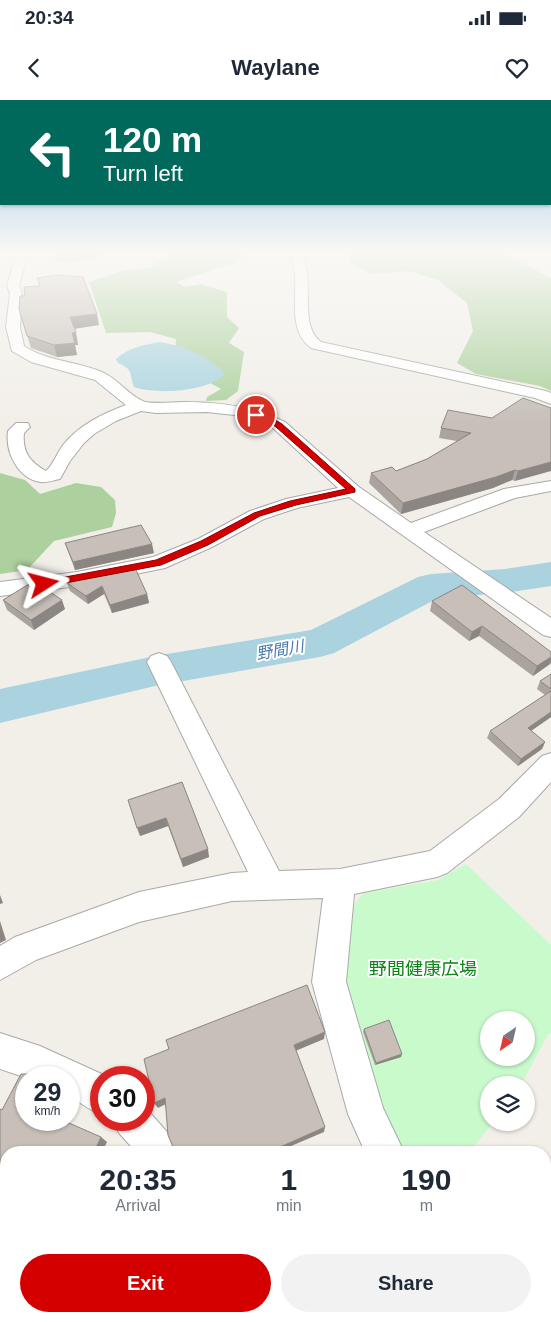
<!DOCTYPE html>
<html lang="en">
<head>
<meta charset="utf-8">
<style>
	body { margin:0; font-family:Helvetica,"Noto Sans JP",sans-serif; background:#f2f2f3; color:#1f2937; height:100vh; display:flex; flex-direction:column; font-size:19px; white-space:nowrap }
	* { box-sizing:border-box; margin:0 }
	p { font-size:16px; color:#747a83 }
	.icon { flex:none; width:28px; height:28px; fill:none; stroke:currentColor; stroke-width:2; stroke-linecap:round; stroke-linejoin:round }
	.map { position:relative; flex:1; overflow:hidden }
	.details { position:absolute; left:0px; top:1046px; width:551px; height:176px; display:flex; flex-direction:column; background:#fff; border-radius:20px 20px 0 0; box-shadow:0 1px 4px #0004 }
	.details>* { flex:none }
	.top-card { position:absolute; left:0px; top:0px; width:551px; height:105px; box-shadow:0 1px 4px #0004; background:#00695c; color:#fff; overflow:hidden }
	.needle { width:32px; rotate:214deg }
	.controls { position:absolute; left:480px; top:911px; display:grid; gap:10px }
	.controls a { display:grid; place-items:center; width:55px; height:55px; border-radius:50%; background:#fff; box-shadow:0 1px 4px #0004; font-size:25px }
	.speed { position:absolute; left:15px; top:966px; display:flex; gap:10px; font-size:25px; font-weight:700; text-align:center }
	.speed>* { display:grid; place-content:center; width:65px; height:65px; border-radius:50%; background:#fff; box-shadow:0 1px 4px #0004; line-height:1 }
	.speed small { font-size:12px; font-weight:400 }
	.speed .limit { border:8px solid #d22; background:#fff; color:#111 }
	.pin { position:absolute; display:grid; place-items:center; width:42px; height:42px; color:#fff; margin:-21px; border:2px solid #fff; border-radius:50%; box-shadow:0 1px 5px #0007 }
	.me { position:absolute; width:55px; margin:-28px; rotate:81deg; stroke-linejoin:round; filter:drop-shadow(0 0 4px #0008) }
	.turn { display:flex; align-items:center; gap:18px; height:105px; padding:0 20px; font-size:22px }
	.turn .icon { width:65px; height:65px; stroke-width:2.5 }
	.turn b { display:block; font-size:35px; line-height:42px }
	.eta { display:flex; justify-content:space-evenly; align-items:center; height:85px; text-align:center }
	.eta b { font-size:30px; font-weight:800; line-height:35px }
	.cta { display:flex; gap:10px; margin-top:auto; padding:10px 20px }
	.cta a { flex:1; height:58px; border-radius:30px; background:#d40000; color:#fff; font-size:20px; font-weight:800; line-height:58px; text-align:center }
	.cta a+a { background:#f2f2f3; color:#1f2937 }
	.status { display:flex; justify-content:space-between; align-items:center; height:35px; padding:0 25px; background:#fff; direction:ltr }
	.status svg { height:14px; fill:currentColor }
	header { display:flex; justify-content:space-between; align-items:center; height:65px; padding:0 20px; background:#fff; font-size:22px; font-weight:800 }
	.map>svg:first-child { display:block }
	.forest { fill:#add19e }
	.park { fill:#c8facc; fill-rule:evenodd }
	.water { fill:#aad3df }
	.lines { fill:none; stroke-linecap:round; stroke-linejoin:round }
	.river { fill:#aad3df; fill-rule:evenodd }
	.minor-casing { stroke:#a9a9a9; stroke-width:2 }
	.minor { fill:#fff; fill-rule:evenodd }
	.wall { fill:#aba49e }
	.shaded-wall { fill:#8b8681 }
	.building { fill:#c7bfb8; stroke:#8b8681 }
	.route { fill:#d40000; stroke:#8a0000 }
	.labels { text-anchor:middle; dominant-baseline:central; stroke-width:4; stroke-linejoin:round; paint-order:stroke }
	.water-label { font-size:16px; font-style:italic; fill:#4a7aab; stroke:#fff }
	.near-park-label { font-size:18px; fill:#0c8416; stroke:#fff }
</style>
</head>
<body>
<div class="status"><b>20:34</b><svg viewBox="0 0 49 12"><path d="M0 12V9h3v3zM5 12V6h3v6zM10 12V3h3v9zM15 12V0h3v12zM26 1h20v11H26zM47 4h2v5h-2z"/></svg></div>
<header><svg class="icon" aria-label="back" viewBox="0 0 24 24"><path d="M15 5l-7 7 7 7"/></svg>Waylane<svg class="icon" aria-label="heart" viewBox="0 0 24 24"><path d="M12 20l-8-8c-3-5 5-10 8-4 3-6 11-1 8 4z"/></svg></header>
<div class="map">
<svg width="551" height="1222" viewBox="0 0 551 1222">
	<rect width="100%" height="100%" fill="#f2efe9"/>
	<g class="forest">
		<path d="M59 153H110C92 160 71 165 52 159Z"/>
		<polygon points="172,153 240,153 244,157 237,163 218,168 176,182 185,187 201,184 227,192 227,217 239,228 229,243 244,252 238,291 226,300 206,301 207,297 221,289 201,278 175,253 176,239 150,232 106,233 89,182 125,170 149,168"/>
		<polygon points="349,153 504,153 551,178 551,291 540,286 476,274 457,263 473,231 467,203 438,180 409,171 371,174 351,163"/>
		<polygon points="0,373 25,380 40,394 76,383 101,387 115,400 116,413 112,427 54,441 27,470 0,474"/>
	</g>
	<path class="park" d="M466 764 551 845V933L548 934 521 985H489V1022L493 1023 469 1052H395L336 885 347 812 364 793 438 780ZM489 920H526V958H489Z"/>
	<path class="water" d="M160 242C185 246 207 255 225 274 208 292 156 295 134 287 129 273 134 270 118 263L116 259C129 247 144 245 160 242Z"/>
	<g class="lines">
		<polygon class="river" points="551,462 551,486 505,493 438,498 334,553 320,557 155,586 0,623 0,589 155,556 311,530 418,477 431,474 505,469"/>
		<defs>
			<g id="minor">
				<path d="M20 153H32L26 159 19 186 22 193 20 227 24 246C48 262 78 261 104 273 120 281 129 296 145 302 158 304 171 302 184 302 219 302 253 306 285 322L359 387 411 423 504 389 551 381V391L515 398 424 432 551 518V537L543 535 349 397 297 408 264 419 212 447 165 468 77 486 0 496V482L77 472 153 457 198 439 250 411 286 399 338 388 273 328 243 316 207 312 156 313 141 311 116 321 94 334 84 343 70 361 60 379C54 380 47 383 41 382 18 379 5 352 8 331L16 323H28L30 327 24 333C22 352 30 362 46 371 53 365 57 353 63 345 79 325 102 314 126 305L95 280 31 262 12 251 6 227 10 193 7 186 15 158Z"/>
				<path d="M290 153H302C304 159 306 166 307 173 310 194 302 228 321 242L546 291 551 293V304L535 298 311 248C288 231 297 198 295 173 294 166 292 159 290 153Z"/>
				<polygon points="159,553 167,556 171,562 279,771 340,769 430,751 499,699 542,656 551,653 551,682 519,717 447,773 437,777 354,794 346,882 383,1008 404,1052 365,1052 348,1014 312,882 323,798 232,801 139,822 36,860 0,880 0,846 15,837 139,792 232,773 248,772 147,562 151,556"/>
				<path d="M0 933 40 946 106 976 107 978H101V1014C89 1010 80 1002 69 996V978H27L0 969Z"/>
				<polygon points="144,1006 167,1032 175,1052 136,1052 119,1033 113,1020 144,1020"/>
				<polygon points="169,1216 211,1216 212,1222 168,1222"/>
				<polygon points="440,1216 483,1216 486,1222 442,1222"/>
			</g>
		</defs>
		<use href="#minor" class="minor-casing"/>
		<use href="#minor" class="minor"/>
	</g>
	<g class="wall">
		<polygon points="19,209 99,225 74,229 78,245 75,245 77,255 57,257 31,248"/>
		<polygon points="551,308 515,381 512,380 493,388 401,414 369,383 371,373 396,371 427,359 457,341 439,338 441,328"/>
		<polygon points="65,443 154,453 75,470"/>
		<polygon points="67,483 147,494 149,503 112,513 104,494 88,504 70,491"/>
		<polygon points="3,500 65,509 34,530 7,510"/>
		<polygon points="432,501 551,552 551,562 550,564 533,576 479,536 469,541 430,511"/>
		<polygon points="551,574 551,617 531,631 545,642 542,649 518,666 487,638 490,631 545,595 537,589 540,581"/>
		<polygon points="182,682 209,757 183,767 168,726 140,736"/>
		<polygon points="364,929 401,957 375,965 363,932"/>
		<polygon points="260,1216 398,1216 400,1222 252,1222"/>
	</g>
	<g class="shaded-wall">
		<polygon points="97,214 99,225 72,229 70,217"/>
		<polygon points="76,232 78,245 75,245 77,255 57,257 54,245 72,233"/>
		<polygon points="551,362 551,371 515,381 518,371"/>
		<polygon points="515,370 512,380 493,388 401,414 403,403"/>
		<polygon points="152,444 154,453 75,470 73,462"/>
		<polygon points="102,486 104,494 88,504 86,496"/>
		<polygon points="147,494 149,503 112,513 110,505"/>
		<polygon points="62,500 65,509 34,530 31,520"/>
		<polygon points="482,526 479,536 469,541 472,532"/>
		<polygon points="551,557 551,562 550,564 533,576 537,566"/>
		<polygon points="551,612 551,617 525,635 528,628"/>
		<polygon points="545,642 542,649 518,666 521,659"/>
		<polygon points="166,718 168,726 140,736 137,728"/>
		<polygon points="208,749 209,757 183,767 181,759"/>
		<polygon points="0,795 3,803 0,804"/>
		<polygon points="0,821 6,840 0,843"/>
		<polygon points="325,932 324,939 293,952 294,945"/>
		<polygon points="402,954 401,957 375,965 376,963"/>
		<polygon points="165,998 168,1003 158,1008 154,1003"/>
		<polygon points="325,1027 324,1032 277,1052 269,1052"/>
		<polygon points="101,1037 107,1042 102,1052 94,1052"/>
		<polygon points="159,1216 164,1216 165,1222 160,1222"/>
	</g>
	<g class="building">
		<polygon points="58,175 83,177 97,214 70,217 76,232 72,233 75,243 54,245 27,236 19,209 20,196 25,196 24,187 40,186 37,178"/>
		<polygon points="523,298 551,308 551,362 518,371 515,370 496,377 403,403 371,373 392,367 396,371 427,359 471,333 441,328 448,310 492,318"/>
		<polygon points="141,425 152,444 73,462 65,443"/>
		<polygon points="135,468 147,494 110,505 102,486 86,496 67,483 72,480"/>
		<polygon points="37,483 62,500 31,520 3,500 29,484"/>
		<polygon points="462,485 551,552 551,557 537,566 482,526 472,532 432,501"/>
		<polygon points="551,574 551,589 540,581"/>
		<polygon points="551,591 551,612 528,628 545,642 521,659 490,631"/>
		<polygon points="182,682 208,749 181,759 166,718 137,728 128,700"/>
		<polygon points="307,885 325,932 294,945 325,1027 269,1052 170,1052 170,1050 173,1047 168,1035 165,998 154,1003 144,959 169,949 166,940"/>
		<polygon points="389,920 402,954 376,963 364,929"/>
		<polygon points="21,974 42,974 51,978 26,978 26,1020 62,1020 101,1037 94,1052 6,1052 6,1098 0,1095 0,1009 2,1010"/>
		<polygon points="83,1216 159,1216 160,1222 83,1222"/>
		<polygon points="263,1216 398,1216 400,1222 255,1222"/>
	</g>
	<linearGradient id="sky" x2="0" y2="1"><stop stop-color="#8fc0e4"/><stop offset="0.47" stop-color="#f9f8f5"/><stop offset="1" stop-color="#f9f8f5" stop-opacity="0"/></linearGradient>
	<rect width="551" height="324" fill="url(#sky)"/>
	<polygon class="route" points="256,313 269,316 282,324 355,389 355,392 296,405 260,416 208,445 161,465 44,487 40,486 40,482 44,481 156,460 201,441 254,413 290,401 346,389 276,327 264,319 254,317 253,315"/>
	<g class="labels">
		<g class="water-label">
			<text transform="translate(280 550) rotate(-10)">野間川</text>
		</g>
		<g class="near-park-label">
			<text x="423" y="869">野間健康広場</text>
		</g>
	</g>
</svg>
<div class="controls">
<a><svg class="needle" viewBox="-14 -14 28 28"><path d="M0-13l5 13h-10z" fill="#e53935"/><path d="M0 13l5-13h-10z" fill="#747a83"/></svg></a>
<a><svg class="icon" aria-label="layers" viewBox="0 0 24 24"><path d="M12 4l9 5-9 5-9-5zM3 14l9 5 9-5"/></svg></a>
</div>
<div class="speed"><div>29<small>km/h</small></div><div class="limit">30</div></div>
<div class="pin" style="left:256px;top:315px;background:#d93025"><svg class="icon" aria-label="arrive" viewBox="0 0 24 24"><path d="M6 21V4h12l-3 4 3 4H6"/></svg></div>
<svg class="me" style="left:44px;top:484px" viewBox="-20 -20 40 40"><path d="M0-17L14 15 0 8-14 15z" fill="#d40000" stroke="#fff" stroke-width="4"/></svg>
<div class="top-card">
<div class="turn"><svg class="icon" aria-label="left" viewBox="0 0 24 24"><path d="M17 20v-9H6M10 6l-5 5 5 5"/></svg><div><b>120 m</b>Turn left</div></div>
</div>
<section class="details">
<div class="eta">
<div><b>20:35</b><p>Arrival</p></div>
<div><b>1</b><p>min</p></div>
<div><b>190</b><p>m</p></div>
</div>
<div class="cta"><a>Exit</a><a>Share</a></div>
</section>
</div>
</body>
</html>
